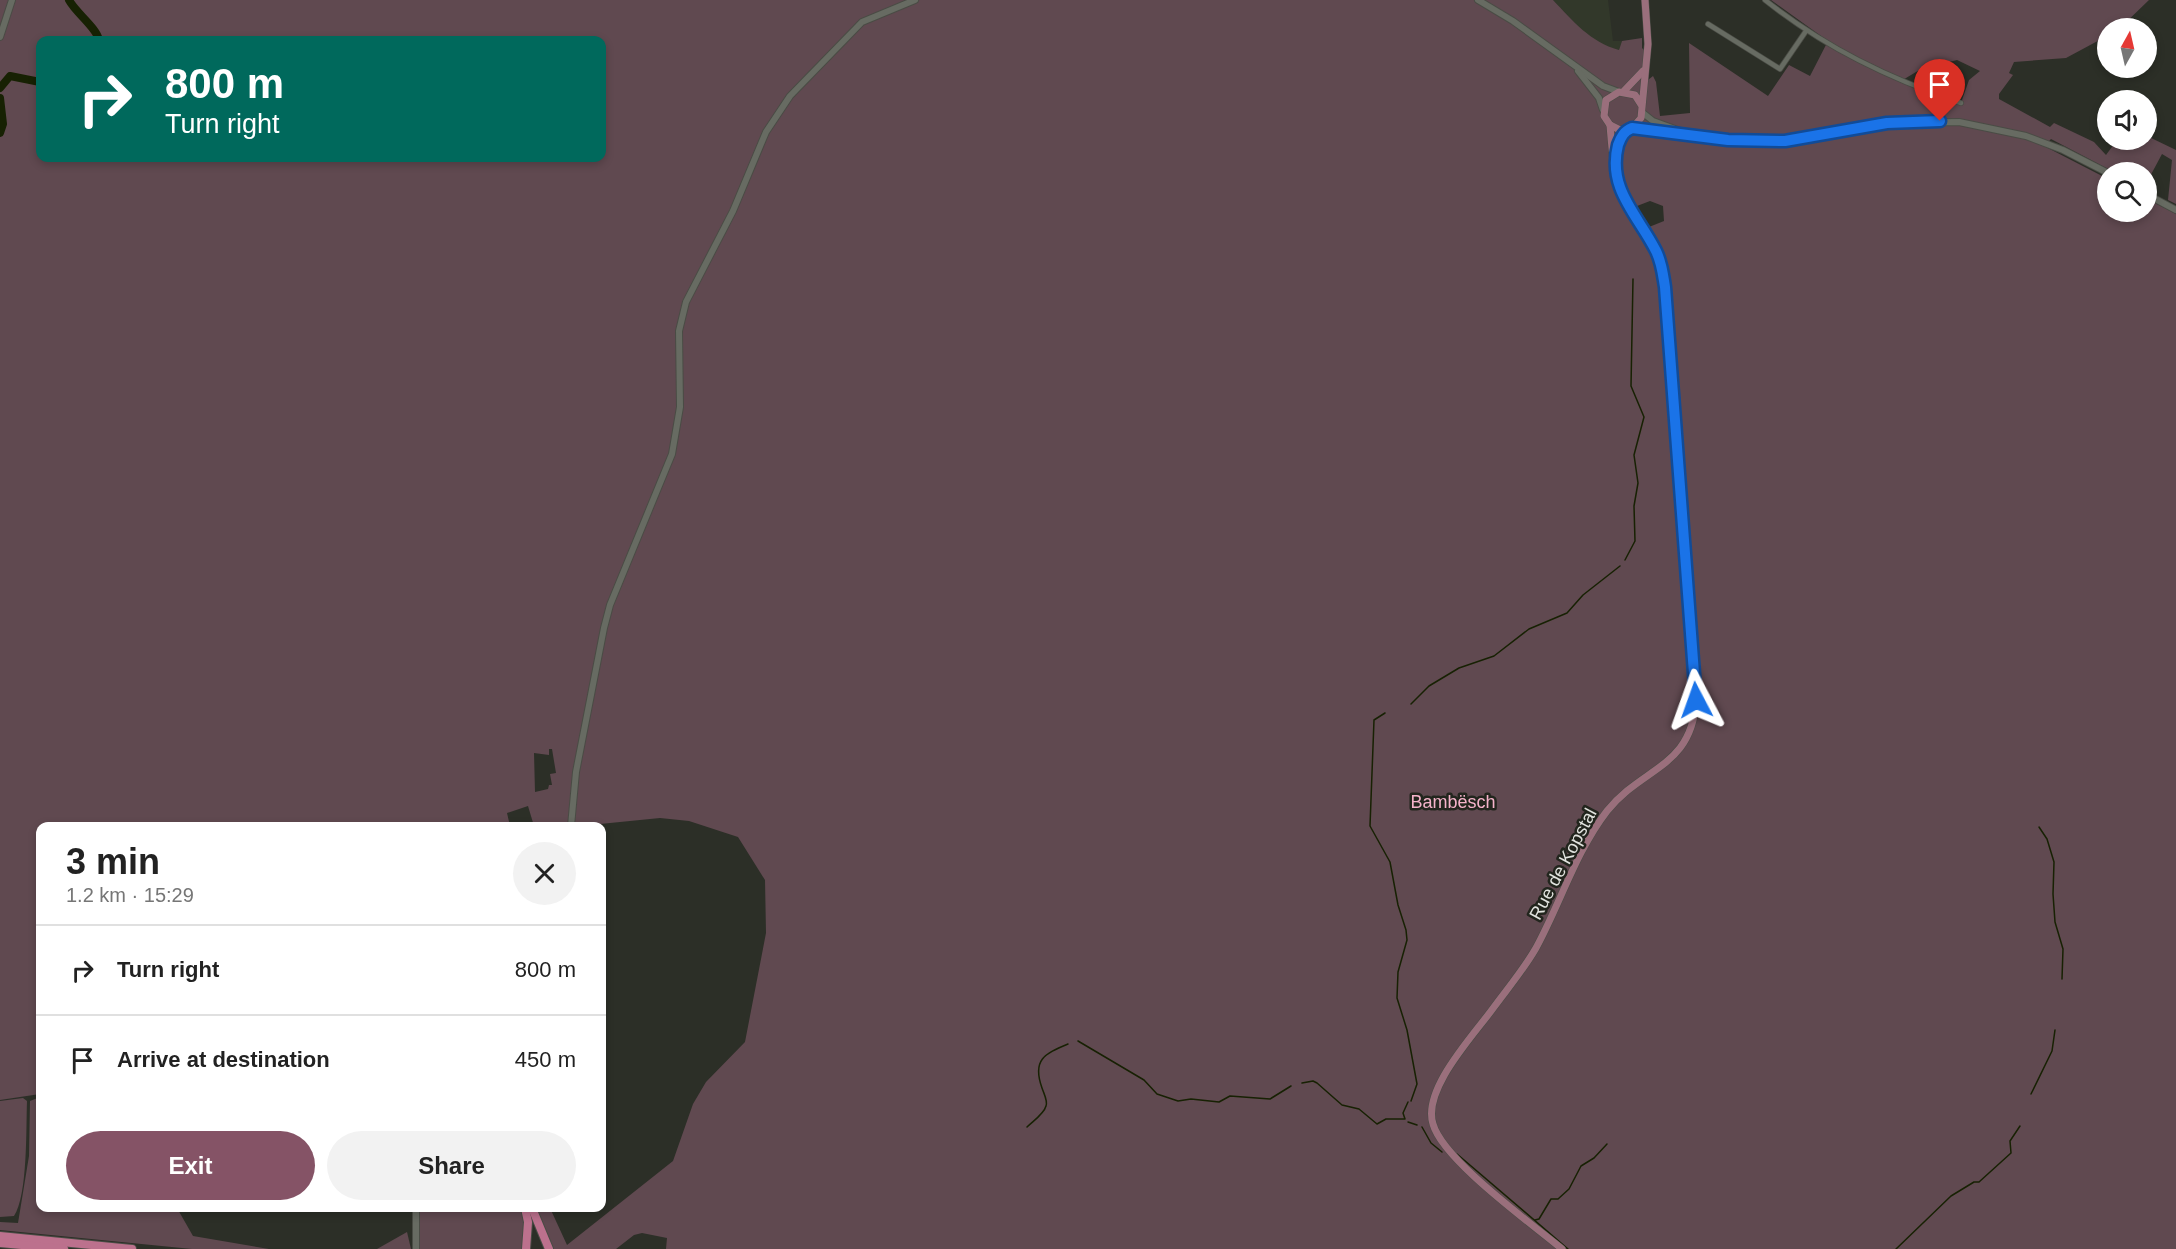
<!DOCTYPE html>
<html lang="en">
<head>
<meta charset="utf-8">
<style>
	body { margin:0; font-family:Helvetica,sans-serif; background:#f2f2f2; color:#222; height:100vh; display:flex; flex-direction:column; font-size:22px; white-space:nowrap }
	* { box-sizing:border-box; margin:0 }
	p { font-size:20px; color:#767676 }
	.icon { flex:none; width:33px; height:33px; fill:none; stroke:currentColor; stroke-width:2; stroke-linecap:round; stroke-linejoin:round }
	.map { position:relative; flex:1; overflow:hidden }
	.side { position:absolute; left:36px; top:822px; width:570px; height:390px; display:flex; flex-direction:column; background:#fff; border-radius:12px; box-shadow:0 3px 9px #0003 }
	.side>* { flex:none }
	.top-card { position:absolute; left:36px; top:36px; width:570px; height:126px; border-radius:12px; box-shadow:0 3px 9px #0003; background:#00695c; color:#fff; overflow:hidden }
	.needle { width:39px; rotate:8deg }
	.controls { position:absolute; left:2097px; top:18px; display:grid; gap:12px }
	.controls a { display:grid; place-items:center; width:60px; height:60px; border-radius:50%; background:#fff; box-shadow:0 3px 9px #0003; font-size:30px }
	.pin { position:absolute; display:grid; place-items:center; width:51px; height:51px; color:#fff; margin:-62px -26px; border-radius:50% 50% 50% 0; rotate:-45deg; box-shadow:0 0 6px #0007 }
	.pin .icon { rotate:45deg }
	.me { position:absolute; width:66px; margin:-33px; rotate:356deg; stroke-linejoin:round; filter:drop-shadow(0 0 4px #0008) }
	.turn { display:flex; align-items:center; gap:21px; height:126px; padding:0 30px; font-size:27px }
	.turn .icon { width:78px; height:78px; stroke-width:2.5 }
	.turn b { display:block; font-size:42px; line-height:51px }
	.round { display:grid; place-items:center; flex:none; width:63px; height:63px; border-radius:32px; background:#f2f2f2 }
	.summary { display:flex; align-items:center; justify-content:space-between; height:102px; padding:0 30px }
	h1 { font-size:36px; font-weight:600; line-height:45px }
	.primary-button { display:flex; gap:12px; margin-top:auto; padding:12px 30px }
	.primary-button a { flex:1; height:69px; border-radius:36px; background:#855366; color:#fff; font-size:24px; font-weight:600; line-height:69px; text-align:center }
	.primary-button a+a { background:#f2f2f2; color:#222 }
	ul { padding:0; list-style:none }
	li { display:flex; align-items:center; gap:18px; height:90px; padding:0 30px; border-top:2px solid #e0e0e0 }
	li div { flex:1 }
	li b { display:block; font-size:22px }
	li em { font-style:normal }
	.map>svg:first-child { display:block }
	.built { fill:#32382a }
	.green { fill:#604950; fill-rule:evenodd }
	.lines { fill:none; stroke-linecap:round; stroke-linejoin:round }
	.stream { stroke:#172103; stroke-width:1.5 }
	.river { stroke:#172103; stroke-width:8 }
	.street-casing { stroke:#4a4c45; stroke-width:6 }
	.secondary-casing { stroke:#4a4c45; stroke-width:8 }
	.primary-casing { stroke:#4a4c45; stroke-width:8 }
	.highway-casing { stroke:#4a4c45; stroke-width:10 }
	.street { stroke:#676b62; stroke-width:4.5 }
	.secondary { stroke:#676b62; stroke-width:6 }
	.primary { stroke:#9a6f7c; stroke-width:7 }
	.highway { stroke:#bc718d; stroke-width:8 }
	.route-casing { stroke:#114b97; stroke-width:15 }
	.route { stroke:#1a73e8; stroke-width:10 }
	.labels { text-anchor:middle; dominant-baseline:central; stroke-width:5; stroke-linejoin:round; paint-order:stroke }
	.park-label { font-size:18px; fill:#f5b3ca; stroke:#22251d }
	.street-label { font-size:18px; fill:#e2e4df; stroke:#22251d }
</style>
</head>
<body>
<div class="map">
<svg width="2176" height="1249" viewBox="0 0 2176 1249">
	<rect width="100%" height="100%" fill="#2c2f27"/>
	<polygon class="built" points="1553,0 1608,0 1613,41 1622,41 1619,50 1604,46 1585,34"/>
	<g class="green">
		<path d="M0 0H1553C1573 21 1590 42 1619 50L1622 41 1642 38V48L1647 53 1646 88 1648 80 1653 76 1656 82 1660 116 1690 113 1689 43 1768 96 1789 65 1810 76 1828 41 1771 0H2149L2120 28H2108L2107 36 2066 58 2014 62 2009 73 2013 75 1999 94V99L2050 127 2054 123 2094 142 2106 155 2117 140H2146L2147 136 2176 150V204L2168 200 2172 160 2162 154 2147 182 2146 172H2114L2051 139 2044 146 2106 178 2108 212H2146L2147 199 2176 214V1249H666L667 1238 642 1233 634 1235 616 1249H552L535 1208H550L567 1245 673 1161 693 1104 706 1082 745 1042 766 933 765 880 738 837 689 821 660 818 580 826H534L528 806 507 813 510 826H40V1094L0 1100ZM40 40H602V158H40ZM1957 60 1980 71 1969 80 1961 103 1932 93 1930 98 1924 99 1917 88 1901 81 1921 69ZM1650 201 1663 206 1664 221 1649 227 1637 206ZM549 749H552L556 773 550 774 552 785H549L548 789 535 792 534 753 549 755Z"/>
		<polygon points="40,1097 40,1208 177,1208 193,1236 269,1249 192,1249 0,1230 0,1222 18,1223 29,1156 30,1101"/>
		<path d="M23 1098 27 1101C26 1126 28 1196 14 1216L0 1217V1101Z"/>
		<polygon points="420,1208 522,1208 525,1222 524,1249 420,1249"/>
		<polygon points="407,1232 411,1249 377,1249"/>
	</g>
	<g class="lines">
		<g class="stream">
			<polyline points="1625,560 1635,541 1634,506 1638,483 1634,455 1644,417 1631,386 1633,279"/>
			<polyline points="1411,704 1429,686 1459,668 1494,656 1529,629 1567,613 1583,595 1620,566"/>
			<polyline points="1385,713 1374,720 1370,826 1390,862 1398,905 1406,930 1407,940 1398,972 1397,998 1407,1030 1417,1084 1411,1101"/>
			<polyline points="2039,827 2047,839 2054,862 2053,894 2055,922 2063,949 2062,979"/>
			<polyline points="1078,1041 1144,1080 1157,1094 1178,1101 1191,1099 1219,1102 1230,1096 1270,1099 1291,1086"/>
			<polyline points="1302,1083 1313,1081 1317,1083 1342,1105 1359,1109 1377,1124 1386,1119 1405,1119 1403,1113 1408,1102"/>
			<polyline points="2031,1094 2052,1051 2055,1030"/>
			<polyline points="1408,1122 1417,1125"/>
			<path d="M1027 1127C1033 1121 1044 1114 1046 1106 1048 1101 1044 1094 1042 1088 1032 1060 1044 1054 1068 1044"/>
			<polyline points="1422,1127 1431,1143 1442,1152"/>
			<polyline points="1457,1154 1568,1249"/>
			<polyline points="1535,1220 1539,1219 1551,1199 1558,1199 1569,1189 1581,1166 1594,1158 1607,1144"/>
			<polyline points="1896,1249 1951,1196 1974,1182 1979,1182 2011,1153 2010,1141 2020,1126"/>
		</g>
		<g class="river">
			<path d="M69 0C76 13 97 28 99 40"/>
			<polyline points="0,88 10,76 40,82"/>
			<polyline points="0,98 3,124 0,133"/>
		</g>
		<defs>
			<g id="street">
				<path d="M1765 0C1826 48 1888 78 1961 103"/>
				<polyline points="1708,24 1780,69 1806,31"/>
			</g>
			<g id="secondary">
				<polyline points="1478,0 1513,21 1603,86 1619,92"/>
				<polyline points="0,37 12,0"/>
				<polyline points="1578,71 1599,98 1603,110"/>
				<polyline points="1643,113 1653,121 1686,133"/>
				<polyline points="1632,128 1728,140 1785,141 1887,123 1959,122 2026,136 2063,150 2108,173"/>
				<polyline points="2146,194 2176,210"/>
				<polyline points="571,826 576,772 604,628 610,605 672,454 680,407 679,331 686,302 733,211 766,132 790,96 862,22 915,0"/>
				<polyline points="416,1208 416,1249"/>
			</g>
			<g id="primary">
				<polyline points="1624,91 1643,71"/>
				<polyline points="1642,106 1635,95 1619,92 1606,100 1604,116 1610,125 1620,130 1632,128 1641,118 1648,44 1645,0"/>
				<polyline points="1615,162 1619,142 1626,130"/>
				<path d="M1562 1249C1531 1223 1443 1160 1433 1124 1422 1089 1474 1035 1494 1007 1508 988 1524 969 1536 948 1560 904 1576 851 1607 811 1643 766 1692 768 1696 700L1665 287C1659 248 1638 228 1623 194 1613 172 1612 149 1610 125"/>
			</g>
			<g id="highway">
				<polyline points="525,1208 528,1222 526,1249"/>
				<polyline points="532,1208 549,1249"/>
				<polyline points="0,1236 132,1249"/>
				<polyline points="0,1243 64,1249"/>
			</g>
		</defs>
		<use href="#street" class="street-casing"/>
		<use href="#secondary" class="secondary-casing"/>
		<use href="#primary" class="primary-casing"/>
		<use href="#highway" class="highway-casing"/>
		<use href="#street" class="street"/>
		<use href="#secondary" class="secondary"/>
		<use href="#primary" class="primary"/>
		<use href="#highway" class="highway"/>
	</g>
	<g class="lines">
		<defs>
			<path id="route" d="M1696 700 1665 287C1663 275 1662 263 1656 251 1638 215 1607 189 1618 145 1621 137 1624 131 1632 128L1728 140 1785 141 1887 123 1940 121"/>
		</defs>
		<use href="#route" class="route-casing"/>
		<use href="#route" class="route"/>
	</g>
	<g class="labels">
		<g class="park-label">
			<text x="1453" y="802">Bambësch</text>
		</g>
		<g class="street-label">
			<text transform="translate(1563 864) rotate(-62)">Rue de Kopstal</text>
		</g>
	</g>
</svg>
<div class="controls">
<a><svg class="needle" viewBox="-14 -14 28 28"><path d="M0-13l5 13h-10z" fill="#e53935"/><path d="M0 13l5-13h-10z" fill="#767676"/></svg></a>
<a><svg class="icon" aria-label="sound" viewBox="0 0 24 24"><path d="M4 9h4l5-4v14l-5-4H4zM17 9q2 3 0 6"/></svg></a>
<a><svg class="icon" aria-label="search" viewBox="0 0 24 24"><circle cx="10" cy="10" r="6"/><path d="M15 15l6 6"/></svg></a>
</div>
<div class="pin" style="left:1940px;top:121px;background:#d93025"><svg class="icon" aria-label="arrive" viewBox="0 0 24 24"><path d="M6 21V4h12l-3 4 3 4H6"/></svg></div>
<svg class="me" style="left:1696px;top:700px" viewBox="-20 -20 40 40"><path d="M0-17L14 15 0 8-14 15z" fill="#1a73e8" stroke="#fff" stroke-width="4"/></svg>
<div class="top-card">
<div class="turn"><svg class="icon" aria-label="right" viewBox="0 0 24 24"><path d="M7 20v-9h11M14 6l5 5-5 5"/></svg><div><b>800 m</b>Turn right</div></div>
</div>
<section class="side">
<div class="summary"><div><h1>3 min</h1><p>1.2 km · 15:29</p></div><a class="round"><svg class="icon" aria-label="close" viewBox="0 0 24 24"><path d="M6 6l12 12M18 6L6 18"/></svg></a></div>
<ul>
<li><svg class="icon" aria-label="right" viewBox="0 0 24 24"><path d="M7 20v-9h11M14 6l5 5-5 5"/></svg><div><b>Turn right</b></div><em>800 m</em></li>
<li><svg class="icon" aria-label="arrive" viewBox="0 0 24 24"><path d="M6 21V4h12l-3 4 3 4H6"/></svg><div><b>Arrive at destination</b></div><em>450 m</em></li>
</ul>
<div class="primary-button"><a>Exit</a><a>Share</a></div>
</section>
</div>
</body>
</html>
